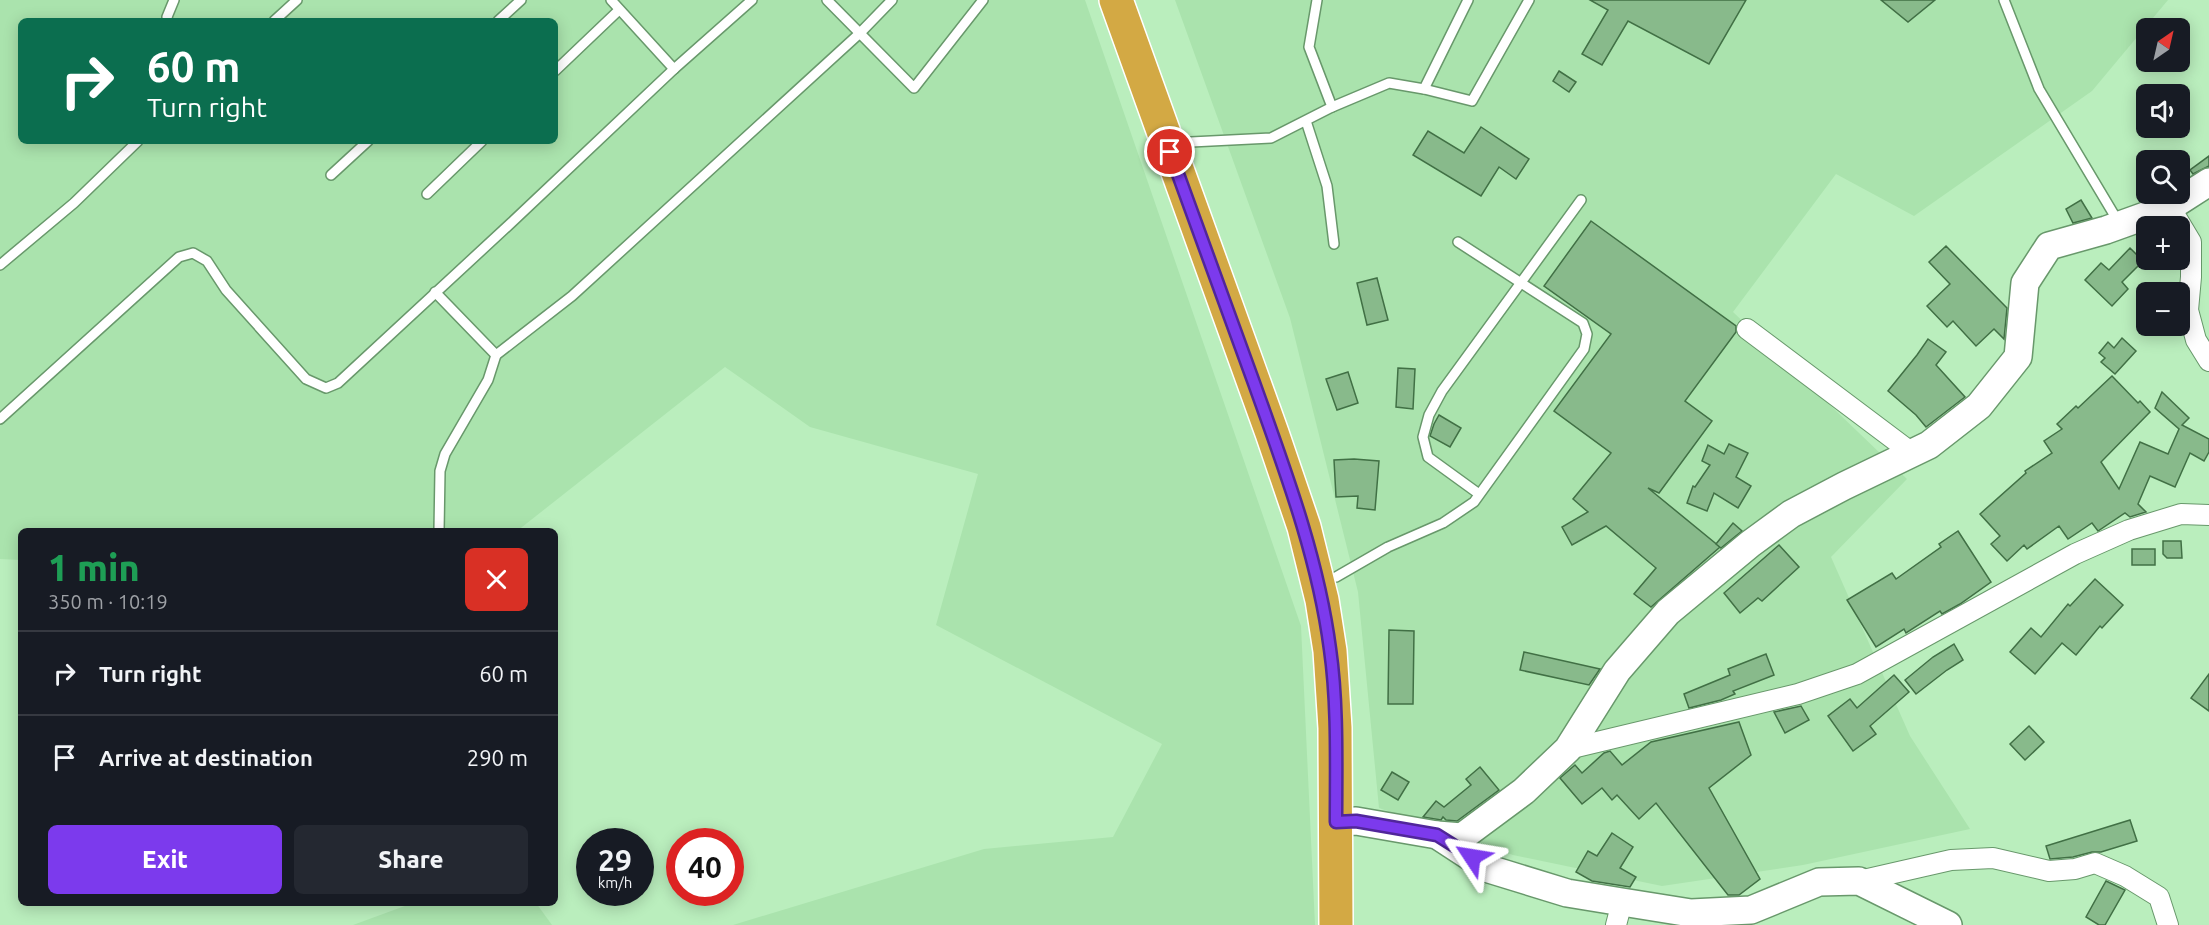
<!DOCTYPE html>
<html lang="en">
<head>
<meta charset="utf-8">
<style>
	body { margin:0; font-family:Ubuntu,sans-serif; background:#242831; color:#f1f3f6; height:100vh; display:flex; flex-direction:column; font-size:22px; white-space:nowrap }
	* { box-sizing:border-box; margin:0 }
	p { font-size:20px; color:#9ea1a6 }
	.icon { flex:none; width:33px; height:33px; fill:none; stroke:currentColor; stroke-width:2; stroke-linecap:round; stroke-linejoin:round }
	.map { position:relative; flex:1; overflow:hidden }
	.drawer { position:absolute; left:18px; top:528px; width:540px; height:378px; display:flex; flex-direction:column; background:#171b24; border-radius:9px; box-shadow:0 3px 15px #0003 }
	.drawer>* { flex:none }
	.top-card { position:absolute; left:18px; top:18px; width:540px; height:126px; border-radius:9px; box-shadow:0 3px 15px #0003; background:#0b6e4f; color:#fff; overflow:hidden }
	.needle { width:39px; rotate:34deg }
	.fabs { position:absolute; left:2136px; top:18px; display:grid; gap:12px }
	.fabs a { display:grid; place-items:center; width:54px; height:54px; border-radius:9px; background:#171b24; box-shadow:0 3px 15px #0003; font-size:30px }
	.speed { position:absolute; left:576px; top:828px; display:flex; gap:12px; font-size:30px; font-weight:700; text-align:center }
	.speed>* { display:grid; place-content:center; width:78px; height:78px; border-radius:50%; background:#171b24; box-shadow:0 3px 15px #0003; line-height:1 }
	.speed small { font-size:15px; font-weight:400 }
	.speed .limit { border:9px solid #d22; background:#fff; color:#111 }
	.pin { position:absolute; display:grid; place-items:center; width:51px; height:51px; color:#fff; margin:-26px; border:3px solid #fff; border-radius:50%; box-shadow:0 2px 6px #0007 }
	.me { position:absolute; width:66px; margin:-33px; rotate:303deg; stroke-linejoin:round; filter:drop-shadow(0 0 4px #0008) }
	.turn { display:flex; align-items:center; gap:21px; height:126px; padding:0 30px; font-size:27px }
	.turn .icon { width:78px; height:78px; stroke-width:2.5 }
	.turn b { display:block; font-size:42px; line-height:51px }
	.round { display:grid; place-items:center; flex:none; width:63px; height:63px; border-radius:9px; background:#242831 }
	.head { display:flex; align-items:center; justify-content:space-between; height:102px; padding:0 30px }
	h1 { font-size:36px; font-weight:800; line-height:45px; color:#1e9e55 }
	.action { display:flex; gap:12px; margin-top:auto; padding:12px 30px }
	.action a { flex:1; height:69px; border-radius:9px; background:#7c3aed; color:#fff; font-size:24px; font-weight:800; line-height:69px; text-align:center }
	.action a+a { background:#242831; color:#f1f3f6 }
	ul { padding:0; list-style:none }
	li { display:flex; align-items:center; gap:18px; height:84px; padding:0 30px; border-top:2px solid #363941 }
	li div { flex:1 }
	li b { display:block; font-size:22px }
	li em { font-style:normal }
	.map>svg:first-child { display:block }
	.built { fill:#aae3ad; fill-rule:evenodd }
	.building { fill:#88ba8b; stroke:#417045; stroke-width:1.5 }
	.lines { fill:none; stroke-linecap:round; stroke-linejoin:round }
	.lane-casing { stroke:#68986b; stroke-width:12 }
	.street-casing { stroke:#68986b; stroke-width:22 }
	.secondary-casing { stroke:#68986b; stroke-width:30 }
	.highway-casing { stroke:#fff; stroke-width:36 }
	.lane { stroke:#fff; stroke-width:9 }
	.street { stroke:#fff; stroke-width:20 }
	.secondary { stroke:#fff; stroke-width:27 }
	.highway { stroke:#d3a944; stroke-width:33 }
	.route-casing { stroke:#51269a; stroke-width:15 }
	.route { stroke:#7c3aed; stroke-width:10 }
</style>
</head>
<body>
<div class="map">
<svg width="2209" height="925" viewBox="0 0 2209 925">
	<rect width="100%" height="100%" fill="#baeebd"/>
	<g class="built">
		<path d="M0 0H1085L1301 626 1315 925H733L984 849 1113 837 1162 744 936 625 978 474 810 427 725 367 517 531H21V560L0 559ZM21 21H555V141H21Z"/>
		<polygon points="1175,0 2168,0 2092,91 1914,216 1836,174 1733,312 1907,479 1831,557 1910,736 1970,829 1803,865 1662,886 1513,855 1379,808 1358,592 1290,318"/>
		<polygon points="413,903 536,903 552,925 353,925"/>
	</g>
	<g class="building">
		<polygon points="1590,0 1746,0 1709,64 1628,21 1602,65 1582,54 1608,10"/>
		<polygon points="1881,0 1935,0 1908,22"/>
		<polygon points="1559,71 1576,82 1569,92 1553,81"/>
		<polygon points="1481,127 1529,159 1516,179 1499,167 1481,196 1413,155 1428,131 1464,153"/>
		<polygon points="2209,156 2209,166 2193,174 2190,170"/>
		<polygon points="2081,200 2092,218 2073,223 2066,209"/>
		<polygon points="1591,221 1736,326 1736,332 1685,401 1712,421 1659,493 1648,488 1720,547 1651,607 1634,594 1656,568 1606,526 1572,545 1562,527 1588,512 1573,499 1611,453 1554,411 1611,334 1544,286"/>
		<polygon points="1946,246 2007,308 2004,339 1994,329 1976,346 1953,321 1947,327 1927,306 1950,284 1929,262"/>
		<polygon points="2130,248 2143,261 2122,282 2128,289 2112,306 2085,280 2101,263 2109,270"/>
		<polygon points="1377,278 1388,320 1367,325 1357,283"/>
		<polygon points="2122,338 2136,351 2115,374 2101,362 2105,358 2099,353 2108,342 2114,348"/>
		<polygon points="1928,339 1946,352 1936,365 1965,397 1926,427 1916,415 1888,391 1917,355"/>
		<polygon points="1398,368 1415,369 1413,409 1396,407"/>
		<polygon points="1348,372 1358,403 1337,410 1326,379"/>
		<polygon points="2112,376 2138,403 2140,401 2150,412 2101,462 2119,489 2140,442 2168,454 2179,429 2155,408 2162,392 2189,418 2182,425 2209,439 2209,452 2204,461 2190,453 2175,487 2150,476 2138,504 2146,512 2130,517 2125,513 2098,531 2092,523 2068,539 2059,526 2027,549 2024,545 2007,561 1991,544 2000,536 1980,514 2026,473 2025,471 2052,453 2044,441 2062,429 2057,424 2076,406 2078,408"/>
		<polygon points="1439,415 1461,428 1450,447 1430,436 1434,424"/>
		<polygon points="1729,444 1748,453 1736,477 1751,486 1738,508 1714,493 1707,511 1687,503 1693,486 1695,487 1710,465 1702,461 1708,445 1724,454"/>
		<polygon points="1354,459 1379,461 1375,510 1357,508 1358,496 1336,497 1334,460"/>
		<polygon points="1733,523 1742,531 1721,548 1716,544"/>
		<polygon points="1958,531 1991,582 1960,604 1942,614 1940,611 1906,633 1904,629 1876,647 1847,600 1892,573 1896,579 1941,547 1939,544"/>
		<polygon points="2163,541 2181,541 2182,558 2167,558 2163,554"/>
		<polygon points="1779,545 1799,567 1762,601 1758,598 1740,613 1724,593"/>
		<rect x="2132" y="549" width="23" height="16"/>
		<polygon points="2095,579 2123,605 2102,628 2100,626 2076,655 2062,643 2035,674 2010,652 2031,628 2041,637 2068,604 2070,606"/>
		<polygon points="1389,630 1414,631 1413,704 1388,704"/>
		<polygon points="1954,644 1963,660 1947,670 1916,694 1905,680 1933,657"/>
		<polygon points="1524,652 1600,669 1589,685 1520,670"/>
		<polygon points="1766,654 1774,675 1733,691 1735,694 1721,700 1689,708 1684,694 1730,675 1728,669"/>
		<polygon points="2209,674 2209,711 2191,698"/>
		<polygon points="1894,675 1909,692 1870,726 1876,734 1853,751 1828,716 1850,699 1857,708"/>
		<polygon points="1801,706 1809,720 1785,733 1774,712"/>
		<polygon points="1739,722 1751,755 1709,788 1760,879 1739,895 1728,895 1656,803 1639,819 1617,795 1612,800 1602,788 1582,804 1560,778 1575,765 1582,773 1604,753 1610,751 1622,765 1651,742"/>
		<polygon points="2029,726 2044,742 2025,760 2010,744"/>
		<polygon points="1480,767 1499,790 1457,821 1446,820 1443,817 1441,820 1423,817 1436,801 1444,807 1471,785 1466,779"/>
		<polygon points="1392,772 1409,782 1398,800 1381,790"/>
		<polygon points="2130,820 2137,841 2101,852 2092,852 2073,857 2050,859 2046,846"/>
		<polygon points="1612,833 1633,847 1620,868 1636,877 1630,887 1592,881 1576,872 1588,851 1597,856"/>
		<polygon points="2106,881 2125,890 2105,925 2099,925 2086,917"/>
	</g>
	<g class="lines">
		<defs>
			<g id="lane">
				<polyline points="611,0 674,69"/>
				<polyline points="827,0 914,88 983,0"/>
				<polyline points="2004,0 2039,89 2119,223"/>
				<polyline points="168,21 167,17 174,0"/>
				<polyline points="274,21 297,0"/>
				<polyline points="498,21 521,0"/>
				<polyline points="555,71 619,10"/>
				<polyline points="1424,89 1472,101 1529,0"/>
				<polyline points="1332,107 1389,83 1424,89 1468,0"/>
				<polyline points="1306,121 1327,186 1334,244"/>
				<polyline points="1191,142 1271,138 1332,107 1309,47 1317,0"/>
				<polyline points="331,175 368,141"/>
				<polyline points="427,194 482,141"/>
				<polyline points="0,265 74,203 138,141"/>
				<polyline points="435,292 496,355 572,296 860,33 892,0"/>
				<polyline points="0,419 179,257 193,253 207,261 226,290 306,379 326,388 338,383 511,223 674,69 752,0"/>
				<polyline points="1479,494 1428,457 1423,437 1429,415 1442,391 1581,200"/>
				<polyline points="439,531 440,471 445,454 488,380 496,355"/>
				<polyline points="1336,577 1388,547 1443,523 1474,502 1584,349 1587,334 1583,323 1458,242"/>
			</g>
			<g id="street">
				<polyline points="2170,207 2191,242 2191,277 2188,310 2196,340 2209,361"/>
				<polyline points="1747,329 1912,453"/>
				<polyline points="1568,749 1798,694 1857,674 2075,554 2129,530 2181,514 2209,515"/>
				<polyline points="1859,881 1951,860 1993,858 2049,871 2075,869 2095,863 2125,876 2159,897 2168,925"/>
				<polyline points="1616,925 1622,902"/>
			</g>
			<g id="secondary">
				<polyline points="1336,822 1356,821 1437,835 1489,869 1567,893 1622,902 1691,913 1751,910 1819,882 1859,881 1948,925"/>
				<polyline points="1437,835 1462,837 1524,791 1568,749 1617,671 1668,612 1750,544 1791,514 1844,486 1929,445 1979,406 2018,357 2025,283 2049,246 2106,230 2170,207 2209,182"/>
			</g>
			<polyline id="highway" points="1116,0 1272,433 1304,527 1322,600 1330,651 1335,728 1336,925"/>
		</defs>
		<use href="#lane" class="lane-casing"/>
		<use href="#street" class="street-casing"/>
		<use href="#secondary" class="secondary-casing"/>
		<use href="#highway" class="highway-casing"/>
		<use href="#lane" class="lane"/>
		<use href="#street" class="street"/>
		<use href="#secondary" class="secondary"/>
		<use href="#highway" class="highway"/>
	</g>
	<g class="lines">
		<defs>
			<path id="route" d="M1170 152C1198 229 1226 306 1254 383 1285 470 1318 557 1330 649 1338 704 1336 767 1336 822L1356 821 1437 835 1472 857"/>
		</defs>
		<use href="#route" class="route-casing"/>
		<use href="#route" class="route"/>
	</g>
</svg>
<div class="fabs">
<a><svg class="needle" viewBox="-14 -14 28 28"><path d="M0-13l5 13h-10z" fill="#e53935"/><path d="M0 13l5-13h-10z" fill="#9ea1a6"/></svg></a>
<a><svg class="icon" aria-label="sound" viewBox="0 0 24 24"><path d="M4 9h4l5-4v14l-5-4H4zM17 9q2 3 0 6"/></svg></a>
<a><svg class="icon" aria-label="search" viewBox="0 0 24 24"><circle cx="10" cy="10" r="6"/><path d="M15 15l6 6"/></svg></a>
<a>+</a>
<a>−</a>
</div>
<div class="speed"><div>29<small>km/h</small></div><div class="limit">40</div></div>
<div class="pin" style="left:1170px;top:152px;background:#d93025"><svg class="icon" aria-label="arrive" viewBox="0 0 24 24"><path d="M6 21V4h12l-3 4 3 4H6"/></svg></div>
<svg class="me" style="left:1472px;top:857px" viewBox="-20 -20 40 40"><path d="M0-17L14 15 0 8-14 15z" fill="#7c3aed" stroke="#fff" stroke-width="4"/></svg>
<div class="top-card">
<div class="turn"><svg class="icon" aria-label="right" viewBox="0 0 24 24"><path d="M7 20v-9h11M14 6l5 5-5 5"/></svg><div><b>60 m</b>Turn right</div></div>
</div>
<section class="drawer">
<div class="head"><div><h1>1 min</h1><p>350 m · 10:19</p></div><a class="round" style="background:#d93025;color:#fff"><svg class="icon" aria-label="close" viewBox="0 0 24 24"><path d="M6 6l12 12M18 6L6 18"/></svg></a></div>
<ul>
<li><svg class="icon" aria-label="right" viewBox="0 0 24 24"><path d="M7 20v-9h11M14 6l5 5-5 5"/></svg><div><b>Turn right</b></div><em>60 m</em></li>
<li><svg class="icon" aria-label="arrive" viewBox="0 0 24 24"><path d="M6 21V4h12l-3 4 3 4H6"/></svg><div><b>Arrive at destination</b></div><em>290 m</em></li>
</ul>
<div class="action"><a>Exit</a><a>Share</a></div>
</section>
</div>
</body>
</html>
